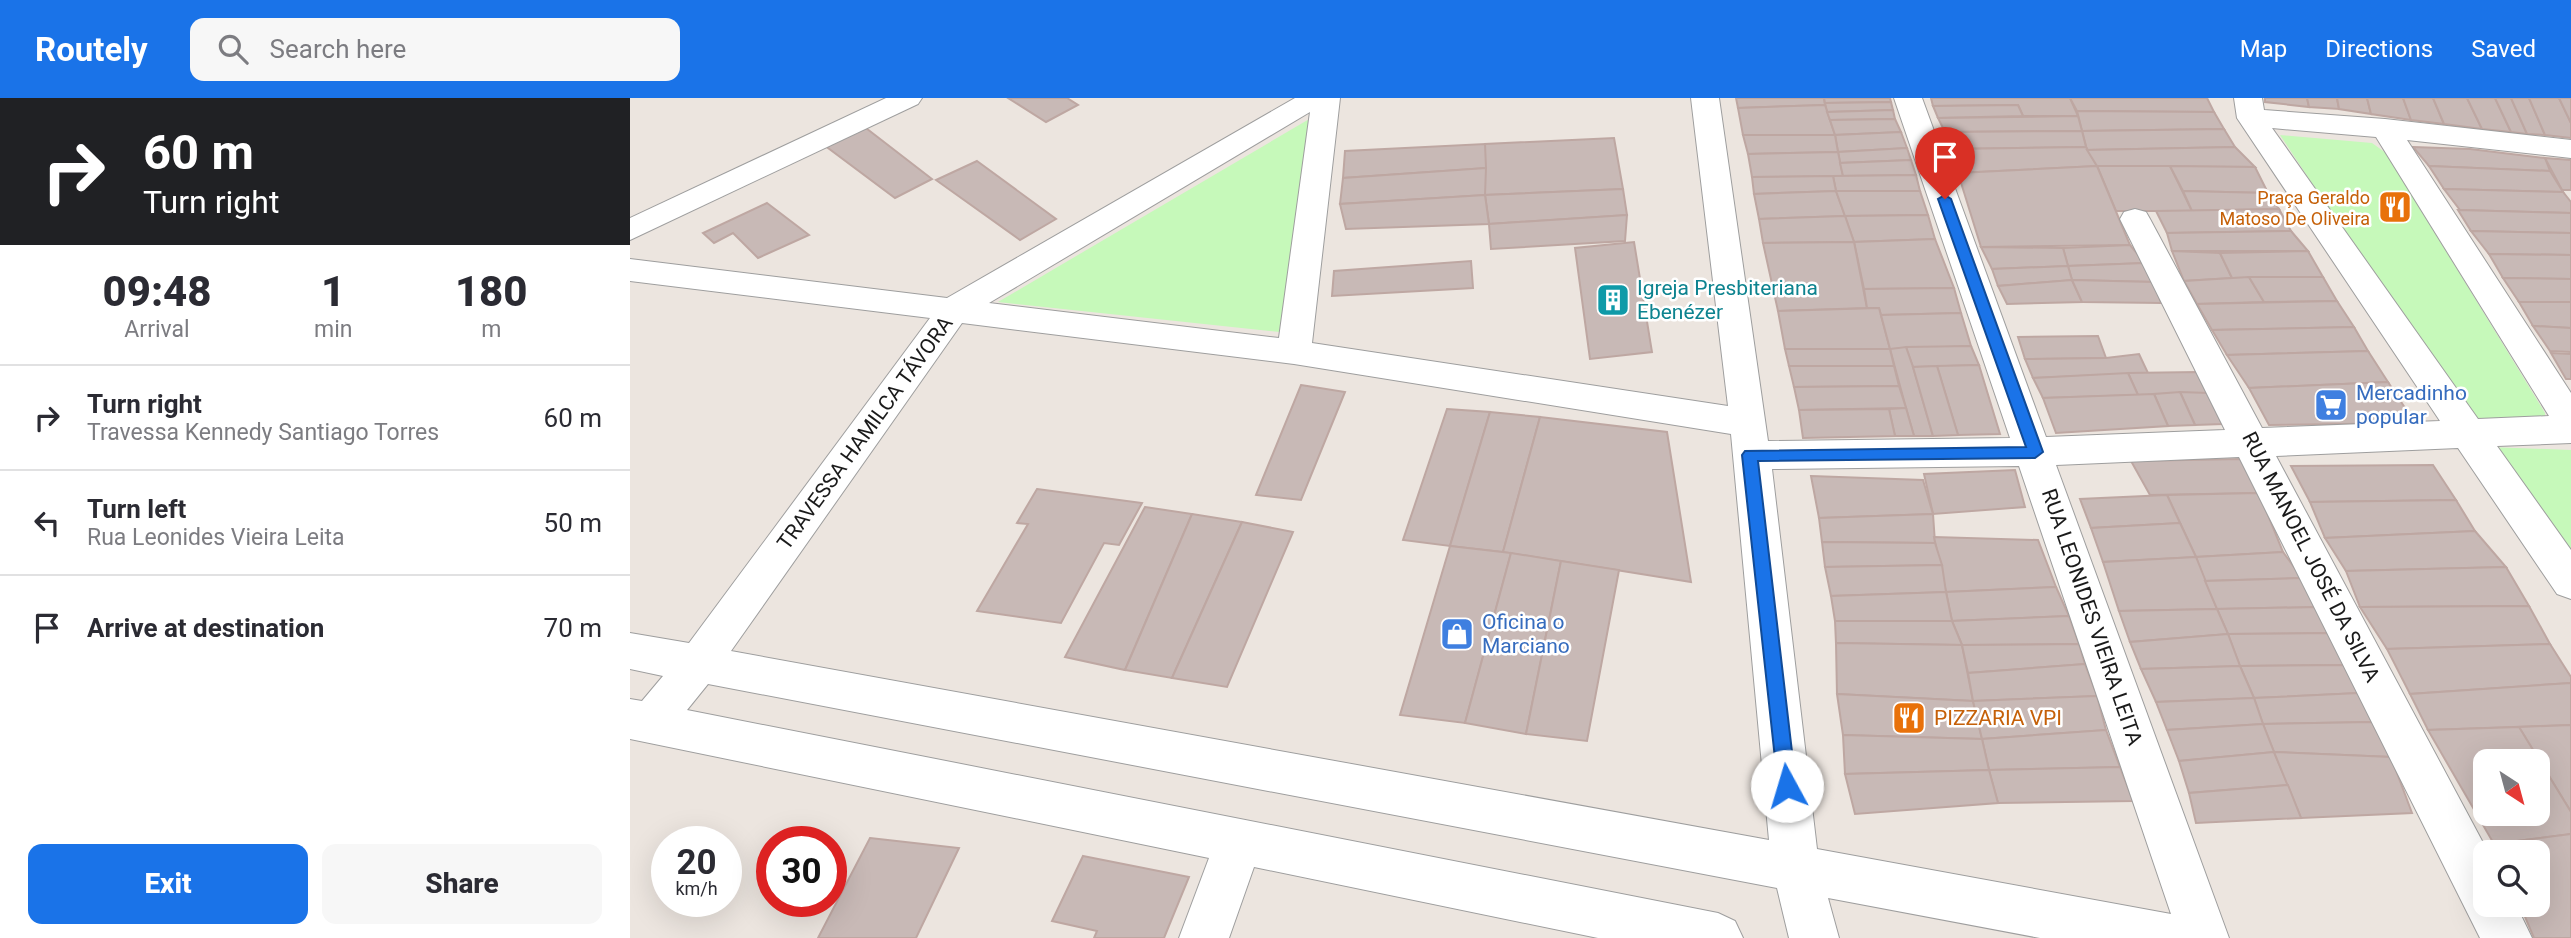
<!DOCTYPE html>
<html lang="en">
<head>
<meta charset="utf-8">
<style>
	body { margin:0; font-family:Roboto,sans-serif; background:#f7f7f7; color:#2b2b33; height:100vh; display:flex; flex-direction:column; font-size:26px; white-space:nowrap }
	* { box-sizing:border-box; margin:0 }
	p { font-size:23px; color:#7c7c81 }
	.icon { flex:none; width:38px; height:38px; fill:none; stroke:currentColor; stroke-width:2; stroke-linecap:round; stroke-linejoin:round }
	.map { position:relative; flex:1; overflow:hidden }
	.details { display:flex; flex-direction:column; background:#fff; width:630px }
	.details>* { flex:none }
	.top-card { background:#202124; color:#fff; overflow:hidden }
	.needle { width:46px; rotate:144deg }
	.buttons { position:absolute; left:1843px; top:651px; display:grid; gap:14px }
	.buttons a { display:grid; place-items:center; width:77px; height:77px; border-radius:14px; background:#fff; box-shadow:0 7px 28px #0002; font-size:35px }
	.speed { position:absolute; left:21px; top:728px; display:flex; gap:14px; font-size:35px; font-weight:700; text-align:center }
	.speed>* { display:grid; place-content:center; width:91px; height:91px; border-radius:50%; background:#fff; box-shadow:0 7px 28px #0002; line-height:1 }
	.speed small { font-size:18px; font-weight:400 }
	.speed .limit { border:10px solid #d22; background:#fff; color:#111 }
	.pin { position:absolute; display:grid; place-items:center; width:60px; height:60px; color:#fff; margin:-72px -30px; border-radius:50% 50% 50% 0; rotate:-45deg; box-shadow:0 0 7px #0007 }
	.pin .icon { rotate:45deg }
	.me { position:absolute; width:77px; margin:-38px; rotate:354deg; stroke-linejoin:round; filter:drop-shadow(0 0 5px #0008) }
	.turn { display:flex; align-items:center; gap:24px; height:147px; padding:0 28px; font-size:32px }
	.turn .icon { width:91px; height:91px; stroke-width:2.5 }
	.turn b { display:block; font-size:49px; line-height:60px }
	.eta { display:flex; justify-content:space-evenly; align-items:center; height:119px; text-align:center }
	.eta b { font-size:42px; font-weight:800; line-height:49px }
	.cta { display:flex; gap:14px; margin-top:auto; padding:14px 28px }
	.cta a { flex:1; height:80px; border-radius:14px; background:#1a73e8; color:#fff; font-size:28px; font-weight:800; line-height:80px; text-align:center }
	.cta a+a { background:#f7f7f7; color:#2b2b33 }
	ul { padding:0; list-style:none }
	li { display:flex; align-items:center; gap:21px; height:105px; padding:0 28px; border-top:2px solid #e1e1e2 }
	li div { flex:1 }
	li b { display:block; font-size:26px }
	li em { font-style:normal }
	header { display:flex; align-items:center; gap:42px; box-sizing:border-box; height:98px; padding:0 35px; background:#1a73e8; color:#fff }
	header strong { font-size:33px }
	nav { display:flex; gap:38px; margin-inline-start:auto; font-size:24px }
	.search { width:490px; height:63px; background:#f7f7f7; display:flex; align-items:center; gap:18px; box-sizing:border-box; padding:0 24px; border-radius:14px; color:#7c7c81; font-size:26px }
	main { display:flex; flex:1; min-height:0 }
	.map>svg:first-child { display:block }
	.park { fill:#c6f9ba }
	.building { fill:#c8b9b6; stroke:#bea7a2; stroke-width:2; fill-rule:evenodd }
	.lines { fill:none; stroke-linecap:round; stroke-linejoin:round }
	.minor-casing { stroke:#9e9e9e; stroke-width:2 }
	.minor { fill:#fff; fill-rule:evenodd }
	.route { fill:#1a73e8; stroke:#114b97; stroke-width:2 }
	.labels { text-anchor:middle; dominant-baseline:central; stroke-width:5; stroke-linejoin:round; paint-order:stroke }
	.far-food-label { font-size:18px; fill:#c56008; stroke:#fff; text-anchor:end }
	.culture-label { font-size:21px; fill:#0d838f; stroke:#fff; text-anchor:start }
	.shop-label { font-size:21px; fill:#366cbe; stroke:#fff; text-anchor:start }
	.street-label { font-size:21px; fill:#1a1a1a; stroke:#fff }
	.food-label { font-size:21px; fill:#c56008; stroke:#fff; text-anchor:start }
</style>
</head>
<body>
<header>
<strong>Routely</strong>
<div class="search"><svg class="icon" aria-label="search" viewBox="0 0 24 24"><circle cx="10" cy="10" r="6"/><path d="M15 15l6 6"/></svg>Search here</div>
<nav><a>Map</a><a>Directions</a><a>Saved</a></nav>
</header>
<main>
<section class="details">
<div class="top-card">
<div class="turn"><svg class="icon" aria-label="right" viewBox="0 0 24 24"><path d="M7 20v-9h11M14 6l5 5-5 5"/></svg><div><b>60 m</b>Turn right</div></div>
</div>
<div class="eta">
<div><b>09:48</b><p>Arrival</p></div>
<div><b>1</b><p>min</p></div>
<div><b>180</b><p>m</p></div>
</div>
<ul>
<li><svg class="icon" aria-label="right" viewBox="0 0 24 24"><path d="M7 20v-9h11M14 6l5 5-5 5"/></svg><div><b>Turn right</b><p>Travessa Kennedy Santiago Torres</p></div><em>60 m</em></li>
<li><svg class="icon" aria-label="left" viewBox="0 0 24 24"><path d="M17 20v-9H6M10 6l-5 5 5 5"/></svg><div><b>Turn left</b><p>Rua Leonides Vieira Leita</p></div><em>50 m</em></li>
<li><svg class="icon" aria-label="arrive" viewBox="0 0 24 24"><path d="M6 21V4h12l-3 4 3 4H6"/></svg><div><b>Arrive at destination</b></div><em>70 m</em></li>
</ul>
<div class="cta"><a>Exit</a><a>Share</a></div>
</section>
<div class="map">
<svg width="1941" height="840" viewBox="0 0 1941 840">
	<rect width="100%" height="100%" fill="#ece5df"/>
	<g class="park">
		<polygon points="681,20 650,234 368,204"/>
		<polygon points="1650,37 1742,45 1756,55 1915,315 1915,327 1839,323"/>
		<polygon points="1859,349 1941,352 1941,465"/>
	</g>
	<g class="building">
		<polygon points="378,0 437,0 448,7 416,24"/>
		<polygon points="1106,0 1194,0 1195,7 1108,10"/>
		<polygon points="1194,0 1260,0 1261,4 1195,5"/>
		<polygon points="1301,0 1440,0 1448,18 1393,18 1388,7 1303,8"/>
		<polygon points="1440,0 1577,0 1584,14 1447,13"/>
		<polygon points="1635,0 1677,0 1679,9 1635,4"/>
		<polygon points="1677,0 1707,0 1709,11 1679,9"/>
		<polygon points="1707,0 1737,0 1741,16 1709,11"/>
		<polygon points="1737,0 1773,0 1781,22 1741,16"/>
		<polygon points="1773,0 1803,0 1814,26 1781,22"/>
		<polygon points="1803,0 1837,0 1852,31 1814,26"/>
		<polygon points="1837,0 1865,0 1881,34 1852,31"/>
		<polygon points="1865,0 1881,0 1897,36 1881,34"/>
		<polygon points="1881,0 1899,0 1915,37 1897,36"/>
		<polygon points="1899,0 1929,0 1941,25 1941,40 1915,37"/>
		<polygon points="1929,0 1941,0 1941,25"/>
		<polygon points="1261,4 1263,12 1197,14 1195,5"/>
		<polygon points="1195,7 1205,37 1113,37 1108,10"/>
		<polygon points="1388,7 1393,18 1308,20 1303,8"/>
		<polygon points="1263,12 1265,21 1200,22 1197,14"/>
		<polygon points="1447,13 1584,14 1594,31 1452,33"/>
		<polygon points="1448,18 1452,33 1315,34 1308,20"/>
		<polygon points="1265,21 1271,34 1205,37 1200,22"/>
		<polygon points="232,27 302,81 265,100 190,44"/>
		<polygon points="1594,31 1605,49 1457,52 1452,33"/>
		<polygon points="1452,33 1456,49 1321,51 1315,34"/>
		<polygon points="1271,34 1277,50 1208,54 1205,37"/>
		<polygon points="1113,37 1205,37 1208,54 1118,56"/>
		<polygon points="984,40 993,91 855,97 855,46"/>
		<polygon points="855,46 856,70 713,80 715,53"/>
		<polygon points="1456,49 1467,68 1328,75 1321,51"/>
		<polygon points="1605,49 1625,69 1467,68 1457,52"/>
		<polygon points="1783,49 1840,51 1915,60 1920,73 1799,68"/>
		<polygon points="1277,50 1281,62 1210,65 1208,54"/>
		<polygon points="1208,54 1213,78 1122,79 1118,56"/>
		<polygon points="1915,60 1941,62 1941,92 1932,92"/>
		<polygon points="1281,62 1286,77 1213,78 1210,65"/>
		<polygon points="347,63 426,121 390,142 306,82"/>
		<polygon points="1467,68 1540,68 1562,113 1486,113"/>
		<polygon points="1467,68 1500,147 1351,149 1328,75"/>
		<polygon points="1540,68 1625,69 1638,95 1553,93"/>
		<polygon points="1799,68 1920,73 1933,94 1814,91"/>
		<polygon points="856,70 855,97 710,106 713,80"/>
		<polygon points="1286,77 1290,93 1206,93 1203,78"/>
		<polygon points="1203,78 1206,93 1124,96 1122,79"/>
		<polygon points="993,91 997,117 859,126 855,97"/>
		<polygon points="1814,91 1933,94 1941,104 1941,115 1830,112"/>
		<polygon points="1206,93 1215,118 1129,121 1124,96"/>
		<polygon points="1206,93 1290,93 1298,117 1215,118"/>
		<polygon points="1553,93 1638,95 1649,111 1562,113"/>
		<polygon points="855,97 859,126 716,131 710,106"/>
		<polygon points="137,105 179,137 128,160 103,135 84,145 73,135"/>
		<polygon points="1649,111 1661,133 1537,135 1526,113"/>
		<polygon points="1828,112 1941,115 1941,135 1841,133"/>
		<polygon points="997,117 995,143 861,151 859,126"/>
		<polygon points="1298,117 1305,141 1224,144 1215,118"/>
		<polygon points="1215,118 1224,144 1133,145 1129,121"/>
		<polygon points="1661,133 1678,153 1542,153 1537,135"/>
		<polygon points="1841,133 1941,135 1941,157 1859,156"/>
		<polygon points="1305,141 1324,190 1234,191 1224,144"/>
		<polygon points="1004,144 1022,254 960,261 945,150"/>
		<polygon points="1224,144 1237,210 1148,213 1133,145"/>
		<polygon points="1500,147 1515,165 1438,168 1433,150"/>
		<polygon points="1351,149 1433,150 1438,168 1362,171"/>
		<polygon points="1542,153 1590,155 1602,180 1554,183"/>
		<polygon points="1678,153 1693,179 1602,180 1590,155"/>
		<polygon points="1859,156 1941,157 1941,181 1873,180"/>
		<polygon points="841,163 843,190 702,198 704,173"/>
		<polygon points="1515,165 1524,184 1442,182 1438,168"/>
		<polygon points="1438,168 1442,182 1368,188 1362,171"/>
		<polygon points="1619,179 1634,204 1567,206 1554,183"/>
		<polygon points="1619,179 1693,179 1707,203 1634,204"/>
		<polygon points="1873,180 1941,181 1941,204 1889,204"/>
		<polygon points="1442,182 1452,204 1377,206 1368,188"/>
		<polygon points="1442,182 1524,184 1531,205 1452,204"/>
		<polygon points="1324,190 1331,215 1251,217 1249,210 1237,210 1234,191"/>
		<polygon points="1707,203 1724,229 1582,232 1567,206"/>
		<polygon points="1889,204 1941,204 1941,230 1903,228"/>
		<polygon points="1249,210 1260,251 1155,251 1148,213"/>
		<polygon points="1331,215 1341,248 1260,251 1251,217"/>
		<polygon points="1903,228 1941,230 1941,254 1920,253"/>
		<polygon points="1724,229 1738,253 1597,257 1582,232"/>
		<polygon points="1468,238 1476,260 1395,261 1388,239"/>
		<polygon points="1341,248 1349,267 1283,269 1276,249"/>
		<polygon points="1276,249 1283,269 1303,338 1284,338 1276,310 1260,251"/>
		<polygon points="1155,251 1260,251 1264,268 1159,268"/>
		<polygon points="1738,253 1758,284 1619,290 1597,257"/>
		<polygon points="1921,255 1941,256 1941,281 1936,281"/>
		<polygon points="1509,256 1518,275 1403,280 1395,261 1476,260"/>
		<polygon points="1349,267 1370,336 1328,337 1307,268"/>
		<polygon points="1159,268 1264,268 1269,288 1164,289"/>
		<polygon points="1307,268 1328,337 1303,338 1283,269"/>
		<polygon points="1568,274 1578,295 1508,297 1498,275"/>
		<polygon points="1498,275 1508,297 1413,300 1403,280"/>
		<polygon points="1758,284 1785,325 1639,327 1619,290"/>
		<polygon points="671,287 715,294 671,402 626,397"/>
		<polygon points="1269,288 1276,310 1169,312 1164,289"/>
		<polygon points="1550,294 1578,295 1592,326 1565,327"/>
		<polygon points="1550,294 1565,327 1538,328 1524,296"/>
		<polygon points="1524,296 1538,328 1426,335 1413,300"/>
		<polygon points="1276,310 1284,338 1265,338 1259,311"/>
		<polygon points="817,311 860,314 820,448 773,442"/>
		<polygon points="1259,311 1265,338 1173,340 1169,312"/>
		<polygon points="860,314 910,319 873,454 820,448"/>
		<polygon points="910,319 1037,334 1061,484 873,454"/>
		<polygon points="1612,361 1629,395 1520,397 1501,363"/>
		<polygon points="1803,367 1826,402 1680,404 1661,368"/>
		<polygon points="1385,372 1395,409 1303,416 1294,376"/>
		<polygon points="1181,378 1293,382 1303,416 1189,420"/>
		<polygon points="407,391 512,405 489,447 474,445 431,525 347,513 398,426 387,425"/>
		<polygon points="1629,395 1653,454 1566,459 1537,397"/>
		<polygon points="1537,397 1550,425 1461,430 1450,401"/>
		<polygon points="1826,402 1845,433 1695,440 1680,404"/>
		<polygon points="515,409 562,416 495,572 435,559"/>
		<polygon points="562,416 612,424 542,580 495,572"/>
		<polygon points="1303,416 1305,445 1192,444 1189,420"/>
		<polygon points="612,424 663,434 597,589 542,580"/>
		<polygon points="1550,425 1566,459 1473,464 1461,430"/>
		<polygon points="1845,433 1876,469 1716,473 1695,440"/>
		<polygon points="1304,439 1408,442 1426,489 1316,494"/>
		<polygon points="1192,444 1305,445 1312,467 1195,469"/>
		<polygon points="820,448 881,455 835,625 770,617"/>
		<polygon points="1653,454 1672,480 1575,483 1566,459"/>
		<polygon points="881,455 931,463 896,636 835,625"/>
		<polygon points="1566,459 1587,511 1489,513 1473,464"/>
		<polygon points="931,463 989,472 957,643 896,636"/>
		<polygon points="1312,467 1316,494 1201,498 1195,469"/>
		<polygon points="1876,469 1899,508 1730,509 1716,473"/>
		<polygon points="1672,480 1688,509 1587,511 1575,483"/>
		<polygon points="1426,489 1439,518 1322,523 1316,494"/>
		<polygon points="1316,494 1322,523 1205,523 1201,498"/>
		<polygon points="1899,508 1920,546 1757,551 1730,509"/>
		<polygon points="1688,509 1700,535 1598,536 1587,511"/>
		<polygon points="1587,511 1598,536 1500,544 1489,513"/>
		<polygon points="1439,518 1449,546 1332,547 1322,523"/>
		<polygon points="1205,523 1322,523 1332,547 1206,545"/>
		<polygon points="1700,535 1716,567 1610,568 1598,536"/>
		<polygon points="1598,536 1610,568 1511,571 1500,544"/>
		<polygon points="1206,545 1332,547 1343,603 1207,596"/>
		<polygon points="1449,546 1455,566 1338,575 1332,547"/>
		<polygon points="1920,546 1941,579 1941,585 1780,596 1757,551"/>
		<polygon points="1455,566 1467,598 1343,603 1338,575"/>
		<polygon points="1716,567 1729,595 1624,600 1610,568"/>
		<polygon points="1610,568 1624,600 1526,604 1511,571"/>
		<polygon points="1941,585 1941,627 1798,632 1780,596"/>
		<polygon points="1729,595 1742,624 1633,626 1624,600"/>
		<polygon points="1207,596 1343,603 1352,641 1213,637"/>
		<polygon points="1467,598 1476,632 1352,641 1343,603"/>
		<polygon points="1624,600 1633,626 1537,632 1526,604"/>
		<polygon points="1742,624 1761,659 1644,654 1633,626"/>
		<polygon points="1633,626 1644,654 1549,663 1537,632"/>
		<polygon points="1941,627 1941,714 1889,629"/>
		<path d="M1889 629 1941 714V736L1864 746 1798 632ZM1855 663H1908V716H1855Z"/>
		<polygon points="1476,632 1490,669 1359,672 1352,641"/>
		<polygon points="1213,637 1352,641 1359,672 1215,676"/>
		<polygon points="1644,654 1658,687 1559,695 1549,663"/>
		<polygon points="1644,654 1761,659 1782,715 1671,720"/>
		<polygon points="1490,669 1503,703 1368,705 1359,672"/>
		<polygon points="1359,672 1368,705 1225,716 1215,676"/>
		<polygon points="1658,687 1671,720 1566,725 1559,695"/>
		<polygon points="1941,736 1941,840 1904,840 1890,807 1908,807 1908,754 1868,754 1864,746"/>
		<polygon points="240,740 329,750 286,840 188,840"/>
		<polygon points="453,758 559,779 534,840 464,840 467,833 422,823"/>
	</g>
	<g class="lines">
		<defs>
			<g id="minor">
				<polygon points="256,0 292,0 288,6 0,142 0,120"/>
				<path d="M665 0H710L682 245 1098 308 1061 0H1089L1138 343 1380 340 1264 0H1292L1416 339 1595 332 1490 121 1494 114 1505 111 1516 114 1520 121 1632 330 1810 323 1607 20 1604 0H1632L1634 12 1755 21 1941 42V60L1777 42 1941 295V345L1867 348 1941 452V501L1927 496 1828 350 1646 358 1858 754H1855V807H1886L1902 840H1850L1609 359 1426 367 1599 840H1410L1198 800 1209 840H1159L1147 790 78 586 57 612 1088 815 1105 823 1113 840H968L624 769 599 840H549L579 760 0 641V601L12 603 33 578 0 571V535L59 545 300 220 0 183V161L317 200ZM680 14 649 240 359 205ZM1642 30 1746 39 1919 318 1848 321ZM332 225 664 266 1101 336 1139 742 101 553ZM1389 368 1541 816 1187 751 1142 371Z"/>
			</g>
		</defs>
		<use href="#minor" class="minor-casing"/>
		<use href="#minor" class="minor"/>
	</g>
	<polygon class="route" points="1315,97 1321,101 1413,354 1405,360 1128,363 1166,688 1164,694 1157,697 1150,694 1148,688 1112,357 1115,353 1396,349 1308,101"/>
	<defs>
		<symbol id="restaurant-square" viewBox="-11 -11 22 22"><rect x="-9" y="-9" width="18" height="18" rx="4" fill="#e8710a" stroke="#fff"/><path d="M-5-6h1v4h1v-4h1v4h1v-4h1v5L-1.5 .5V6h-2V.5L-5-1ZM5-6V6H3V1.5H1.5Q1.5-4 5-6Z" fill="#fff"/></symbol>
		<symbol id="building-square" viewBox="-11 -11 22 22"><rect x="-9" y="-9" width="18" height="18" rx="4" fill="#0f9aa8" stroke="#fff"/><path d="M-4-6H4V6H1V3H-1V6H-4ZM-2.5-4.3h1.7v1.8h-1.7ZM.8-4.3h1.7v1.8H.8ZM-2.5-1h1.7V.8h-1.7ZM.8-1h1.7V.8H.8Z" fill="#fff"/></symbol>
		<symbol id="supermarket-square" viewBox="-11 -11 22 22"><rect x="-9" y="-9" width="18" height="18" rx="4" fill="#3f7fe0" stroke="#fff"/><path d="M-6-5.5h2.5l.6 2H6L4.5 2H-2.5L-4.4-4H-6ZM-1.5 3.2a1.3 1.3 0 1 0 .1 0ZM3 3.2a1.3 1.3 0 1 0 .1 0Z" fill="#fff"/></symbol>
		<symbol id="shop-square" viewBox="-11 -11 22 22"><rect x="-9" y="-9" width="18" height="18" rx="4" fill="#3f7fe0" stroke="#fff"/><path d="M-5-2.5h2.3a2.7 3.5 0 0 1 5.4 0H5L5.5 6h-11ZM-1.5-2.5h3a1.5 2.3 0 0 0-3 0Z" fill="#fff"/></symbol>
	</defs>
	<g fill-rule="evenodd">
		<use href="#restaurant-square" x="1746" y="90" width="38" height="38"/>
		<use href="#building-square" x="964" y="183" width="38" height="38"/>
		<use href="#supermarket-square" x="1682" y="288" width="38" height="38"/>
		<use href="#shop-square" x="808" y="517" width="38" height="38"/>
		<use href="#restaurant-square" x="1260" y="601" width="38" height="38"/>
	</g>
	<g class="labels">
		<g class="far-food-label">
			<text x="1740" y="99">Praça Geraldo<tspan x="1740" dy="21">Matoso De Oliveira</tspan></text>
		</g>
		<g class="culture-label">
			<text x="1007" y="190">Igreja Presbiteriana<tspan x="1007" dy="24">Ebenézer</tspan></text>
		</g>
		<g class="shop-label">
			<text x="1726" y="295">Mercadinho<tspan x="1726" dy="24">popular</tspan></text>
			<text x="852" y="524">Oficina o<tspan x="852" dy="24">Marciano</tspan></text>
		</g>
		<g class="street-label">
			<text transform="translate(235 335) rotate(-54)">TRAVESSA HAMILCA TÁVORA</text>
			<text transform="translate(1681 459) rotate(63)">RUA MANOEL JOSÉ DA SILVA</text>
			<text transform="translate(1462 519) rotate(71)">RUA LEONIDES VIEIRA LEITA</text>
		</g>
		<g class="food-label">
			<text x="1304" y="620">PIZZARIA VPI</text>
		</g>
	</g>
</svg>
<div class="buttons">
<a><svg class="needle" viewBox="-14 -14 28 28"><path d="M0-13l5 13h-10z" fill="#e53935"/><path d="M0 13l5-13h-10z" fill="#7c7c81"/></svg></a>
<a><svg class="icon" aria-label="search" viewBox="0 0 24 24"><circle cx="10" cy="10" r="6"/><path d="M15 15l6 6"/></svg></a>
</div>
<div class="speed"><div>20<small>km/h</small></div><div class="limit">30</div></div>
<div class="pin" style="left:1315px;top:101px;background:#d93025"><svg class="icon" aria-label="arrive" viewBox="0 0 24 24"><path d="M6 21V4h12l-3 4 3 4H6"/></svg></div>
<svg class="me" style="left:1157px;top:688px" viewBox="-20 -20 40 40"><circle r="19" fill="#fff"/><path d="M0-13L10 11 0 6-10 11z" fill="#1a73e8"/></svg>
</div>
</main>
</body>
</html>
